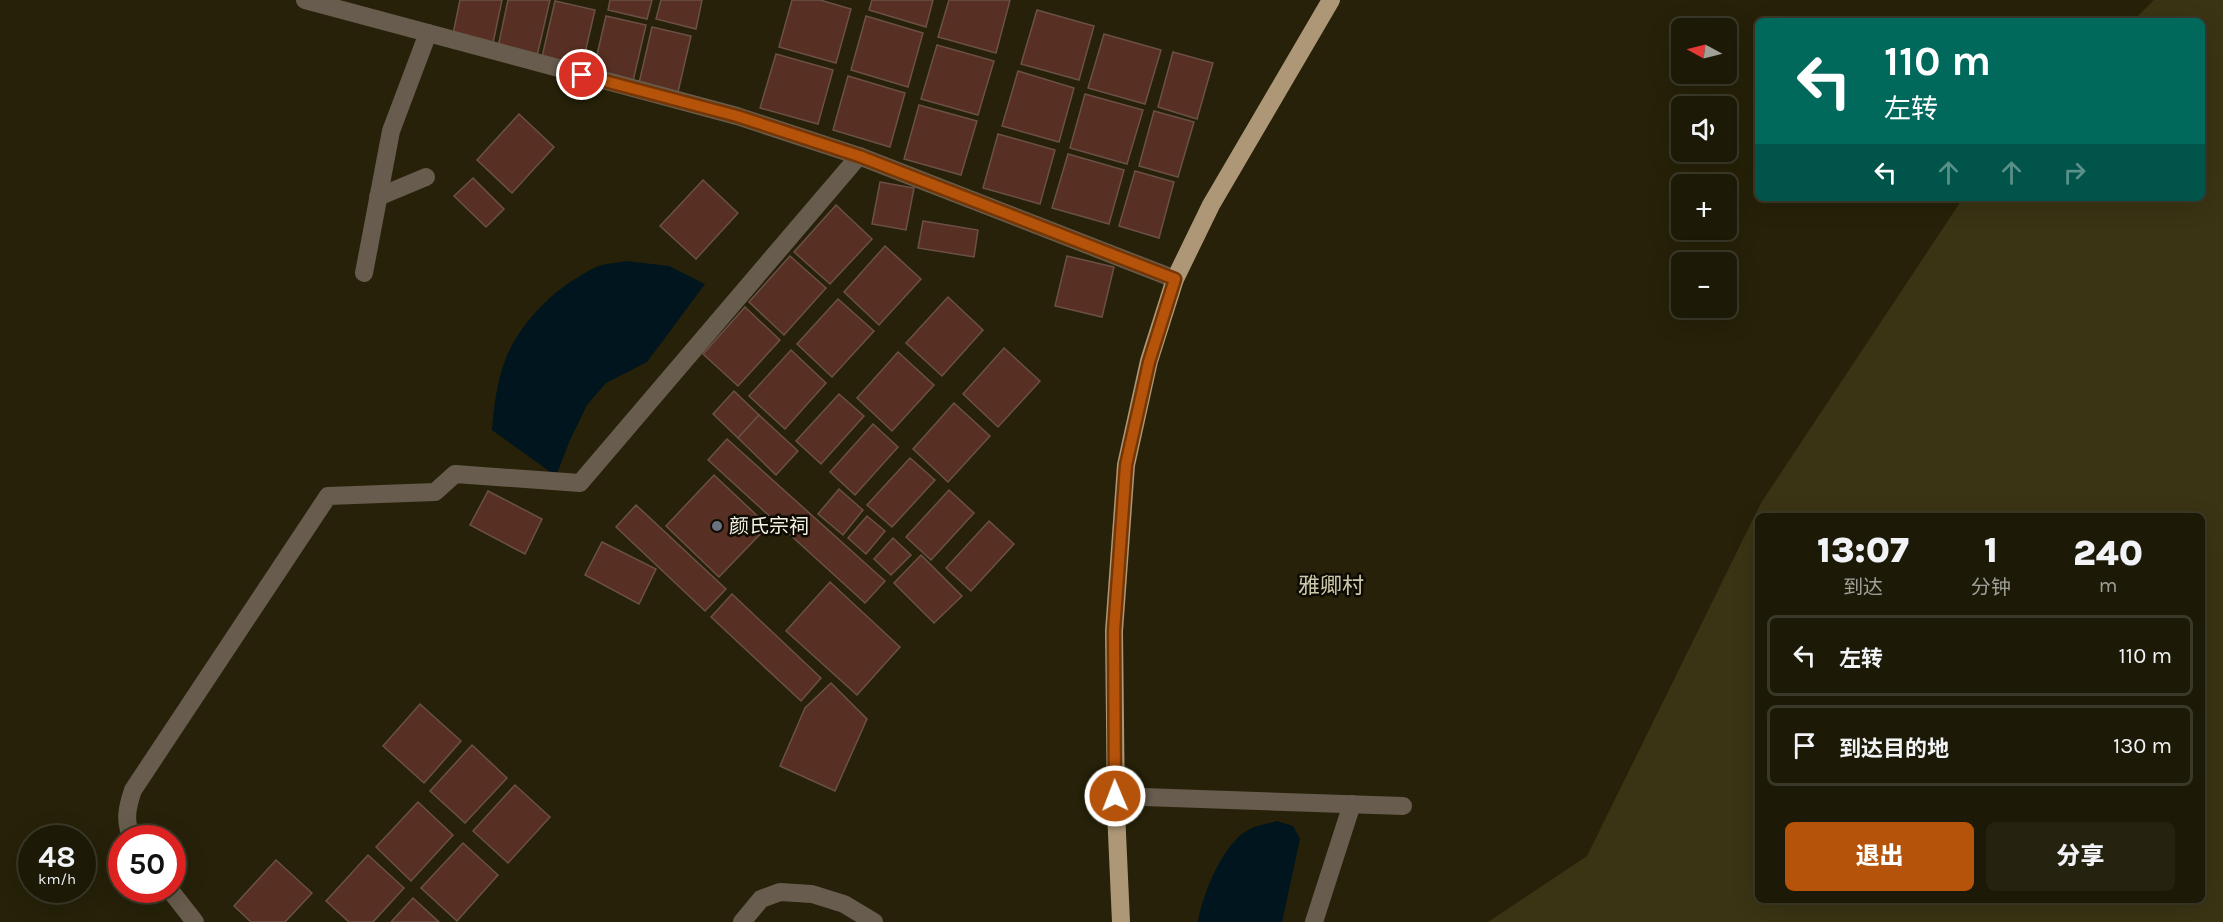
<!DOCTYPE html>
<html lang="zh">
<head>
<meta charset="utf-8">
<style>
	body { margin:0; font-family:Karla,"Noto Sans SC",sans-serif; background:#252210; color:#f1f3f6; height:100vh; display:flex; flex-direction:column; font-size:22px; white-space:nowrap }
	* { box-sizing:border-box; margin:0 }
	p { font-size:20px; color:#a0a09b }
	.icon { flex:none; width:33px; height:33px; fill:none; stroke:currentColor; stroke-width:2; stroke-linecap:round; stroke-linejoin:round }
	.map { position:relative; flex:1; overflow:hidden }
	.drawer { position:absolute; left:1755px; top:513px; width:450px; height:390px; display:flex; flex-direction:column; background:#1c1906; border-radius:9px; box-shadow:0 6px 24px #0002,0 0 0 2px #3a3828 }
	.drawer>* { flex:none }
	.banner { position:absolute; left:1755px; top:18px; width:450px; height:183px; border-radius:9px; box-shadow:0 6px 24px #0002,0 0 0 2px #3a3828; background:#00695c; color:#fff; overflow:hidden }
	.needle { width:39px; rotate:277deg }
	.controls { position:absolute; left:1671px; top:18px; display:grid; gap:12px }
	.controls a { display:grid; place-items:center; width:66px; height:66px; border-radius:9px; background:#1c1906; box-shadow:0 6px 24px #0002,0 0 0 2px #3a3828; font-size:30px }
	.speed { position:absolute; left:18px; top:825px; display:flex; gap:12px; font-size:30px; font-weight:700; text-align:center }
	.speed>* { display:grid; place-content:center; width:78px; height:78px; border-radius:50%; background:#1c1906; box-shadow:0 6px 24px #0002,0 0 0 2px #3a3828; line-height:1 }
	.speed small { font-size:15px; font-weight:400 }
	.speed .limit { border:9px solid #d22; background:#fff; color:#111 }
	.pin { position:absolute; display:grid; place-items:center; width:51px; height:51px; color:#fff; margin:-26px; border:3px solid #fff; border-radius:50%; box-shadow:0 2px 6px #0007 }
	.me { position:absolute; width:66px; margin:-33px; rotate:359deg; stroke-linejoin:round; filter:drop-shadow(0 0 4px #0008) }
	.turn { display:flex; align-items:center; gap:21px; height:126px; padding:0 30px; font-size:27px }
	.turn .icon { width:78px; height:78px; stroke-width:2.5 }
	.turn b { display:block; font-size:42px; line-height:51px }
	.lanes { display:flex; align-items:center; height:57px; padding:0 30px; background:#0003; justify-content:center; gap:30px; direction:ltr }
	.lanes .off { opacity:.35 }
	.eta { display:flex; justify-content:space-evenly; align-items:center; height:102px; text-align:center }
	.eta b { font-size:36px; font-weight:800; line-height:42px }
	.primary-button { display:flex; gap:12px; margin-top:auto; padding:12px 30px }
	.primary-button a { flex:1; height:69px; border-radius:9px; background:#b45309; color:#fff; font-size:24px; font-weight:800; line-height:69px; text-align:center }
	.primary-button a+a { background:#252210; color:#f1f3f6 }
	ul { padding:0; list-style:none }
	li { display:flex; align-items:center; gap:18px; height:81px; margin:0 12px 9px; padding:0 18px; border:3px solid #3a3828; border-radius:9px }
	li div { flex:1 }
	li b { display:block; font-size:22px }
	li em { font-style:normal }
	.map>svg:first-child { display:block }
	.green { fill:#3a3414; fill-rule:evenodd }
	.water { fill:#00151d }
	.building { fill:#572f23; stroke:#6b5047; stroke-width:1.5 }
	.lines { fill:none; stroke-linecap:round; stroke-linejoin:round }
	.minor { stroke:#675c4d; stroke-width:18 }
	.major { stroke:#ad9777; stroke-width:18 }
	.route-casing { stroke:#753606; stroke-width:15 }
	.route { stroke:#b45309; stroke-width:10 }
	.worship-dot { fill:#6b7280; stroke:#0d0b03; stroke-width:2 }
	.labels { text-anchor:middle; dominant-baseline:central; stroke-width:5; stroke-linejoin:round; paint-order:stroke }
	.poi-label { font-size:20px; fill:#f5f2e3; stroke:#0d0b03; text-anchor:start }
	.quarter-label { font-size:22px; fill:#cfc9ab; stroke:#0d0b03 }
</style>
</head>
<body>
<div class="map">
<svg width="2223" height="922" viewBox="0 0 2223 922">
	<rect width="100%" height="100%" fill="#262108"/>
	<path class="green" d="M2154 0H2223V922H1488L1587 856 1761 503 1963 198H2202V21H2133ZM1758 516H2202V900H1758Z"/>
	<g class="water">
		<path d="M626 261 669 266 705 284 647 362 606 383 587 405 570 440 556 476 492 430C494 406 497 381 506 358 521 320 561 282 599 266 607 263 617 263 626 261Z"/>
		<path d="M1277 821 1293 826 1300 839 1282 922H1198C1202 895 1224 841 1250 829 1258 825 1269 824 1277 821Z"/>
	</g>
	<g class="building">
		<polygon points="460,0 502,0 493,43 453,34"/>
		<polygon points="508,0 550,0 537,56 498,47"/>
		<polygon points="610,0 652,0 647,19 608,10"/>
		<polygon points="661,0 702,0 696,29 656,19"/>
		<polygon points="792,0 820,0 851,9 836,63 779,47"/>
		<polygon points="872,0 933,0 926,27 869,10"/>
		<polygon points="949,0 1010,0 996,53 938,37"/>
		<polygon points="555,1 595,10 582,66 542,57"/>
		<polygon points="1037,10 1094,26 1079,80 1021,64"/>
		<polygon points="606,16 646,25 633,81 593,72"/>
		<polygon points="866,16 923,33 908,87 851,70"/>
		<polygon points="652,27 691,36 678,92 639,83"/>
		<polygon points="1104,34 1161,50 1145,104 1088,88"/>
		<polygon points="937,45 994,61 978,115 921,99"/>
		<polygon points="1173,52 1213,63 1197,119 1158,107"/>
		<polygon points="776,54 833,70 818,124 760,108"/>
		<polygon points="1018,71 1074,88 1059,142 1002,126"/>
		<polygon points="848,76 905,93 890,147 833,130"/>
		<polygon points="1085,94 1143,110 1127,164 1070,148"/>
		<polygon points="919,105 977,121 961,175 904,159"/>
		<polygon points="1154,111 1194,122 1178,177 1139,166"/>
		<polygon points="519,114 554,147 512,193 477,160"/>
		<polygon points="998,134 1055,150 1040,204 983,188"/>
		<polygon points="1068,154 1124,170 1109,224 1052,208"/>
		<polygon points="1135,171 1174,182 1159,238 1119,226"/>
		<polygon points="473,178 504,209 486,227 454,196"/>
		<polygon points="703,180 738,213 696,259 660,226"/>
		<polygon points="880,182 914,188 906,230 872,224"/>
		<polygon points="836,205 872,239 830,284 794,252"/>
		<polygon points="923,221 978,230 974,257 918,248"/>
		<polygon points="885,246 921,279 879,325 844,292"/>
		<polygon points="790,256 826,288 784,335 749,302"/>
		<polygon points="1067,256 1114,267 1102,317 1055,306"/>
		<polygon points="948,297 983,330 942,376 906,343"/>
		<polygon points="838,299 874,331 832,377 797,344"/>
		<polygon points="745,307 780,340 738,386 703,354"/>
		<polygon points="1004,348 1040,381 998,427 963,394"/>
		<polygon points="791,350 826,383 785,429 749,396"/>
		<polygon points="898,352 934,385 892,431 857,398"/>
		<polygon points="734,391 759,415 738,438 713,414"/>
		<polygon points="839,394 864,416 821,464 796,441"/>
		<polygon points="954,403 990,436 948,482 913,449"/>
		<polygon points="759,415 798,451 776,475 738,438"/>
		<polygon points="873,424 898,447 855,495 830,472"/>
		<polygon points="727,439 885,581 865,603 708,460"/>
		<polygon points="910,458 935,480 892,527 867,505"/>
		<polygon points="714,475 768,526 719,577 666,526"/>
		<polygon points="839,489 863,510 843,535 818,514"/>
		<polygon points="949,490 974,513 931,560 906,537"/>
		<polygon points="488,491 542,519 525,554 470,525"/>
		<polygon points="636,505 726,589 705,611 616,527"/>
		<polygon points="867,516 885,531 866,554 848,538"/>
		<polygon points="989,521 1014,544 971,591 946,568"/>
		<polygon points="893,538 911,555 891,575 874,559"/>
		<polygon points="602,542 656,569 639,604 585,575"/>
		<polygon points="921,555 962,596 934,623 894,583"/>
		<polygon points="830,582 900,647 857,695 786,631"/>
		<polygon points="732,594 821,678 801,701 711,617"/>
		<polygon points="831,683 867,719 835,791 780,766 805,708"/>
		<polygon points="420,704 461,741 424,783 383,746"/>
		<polygon points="472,745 507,778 465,823 430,791"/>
		<polygon points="515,785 550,817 508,863 473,831"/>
		<polygon points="418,802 453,835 411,881 376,847"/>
		<polygon points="463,843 498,875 457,921 421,888"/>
		<polygon points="368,855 404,888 373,922 349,922 326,901"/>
		<polygon points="276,860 312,893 285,922 251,922 234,906"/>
		<polygon points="413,898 439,922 391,922"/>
	</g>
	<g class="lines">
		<g class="minor">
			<polyline points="305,0 737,116 859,156 1175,279"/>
			<polyline points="378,197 426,177"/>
			<polyline points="364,273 391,131 428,33"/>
			<polyline points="1115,796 1403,806"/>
			<path d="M132 838C124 821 127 808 133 790L328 496 435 492 455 474 580 483 859 156"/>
			<polyline points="170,890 195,922"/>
			<polyline points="742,922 761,899 780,892 812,894 844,904 874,922"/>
			<polyline points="1314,922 1352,804"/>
		</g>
		<polyline class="major" points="1121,922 1116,811 1114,631 1126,465 1149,361 1175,279 1211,205 1331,0"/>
	</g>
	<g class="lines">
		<defs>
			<polyline id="route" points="582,75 737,116 859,156 1175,279 1149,362 1126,465 1114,631 1115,796"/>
		</defs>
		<use href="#route" class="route-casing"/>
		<use href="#route" class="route"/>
	</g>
	<circle class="worship-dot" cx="717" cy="526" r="6"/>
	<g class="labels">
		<g class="poi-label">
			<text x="729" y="526">颜氏宗祠</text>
		</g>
		<g class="quarter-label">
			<text x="1331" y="586">雅卿村</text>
		</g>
	</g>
</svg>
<div class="controls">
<a><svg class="needle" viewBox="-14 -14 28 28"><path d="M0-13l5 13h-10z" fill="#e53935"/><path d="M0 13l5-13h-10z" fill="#a0a09b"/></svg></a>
<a><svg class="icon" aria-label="sound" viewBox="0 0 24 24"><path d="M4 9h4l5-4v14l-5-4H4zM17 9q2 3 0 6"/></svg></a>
<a>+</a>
<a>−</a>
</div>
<div class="speed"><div>48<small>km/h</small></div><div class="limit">50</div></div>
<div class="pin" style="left:582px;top:75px;background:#d93025"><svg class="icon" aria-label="arrive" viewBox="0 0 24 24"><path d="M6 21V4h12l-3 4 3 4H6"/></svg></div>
<svg class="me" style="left:1115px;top:796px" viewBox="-20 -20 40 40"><circle r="17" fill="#b45309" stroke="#fff" stroke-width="3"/><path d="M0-11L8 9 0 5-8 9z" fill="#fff"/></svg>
<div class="banner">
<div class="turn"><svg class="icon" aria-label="left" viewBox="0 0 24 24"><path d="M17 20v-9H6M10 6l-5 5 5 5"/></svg><div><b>110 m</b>左转</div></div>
<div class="lanes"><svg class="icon" aria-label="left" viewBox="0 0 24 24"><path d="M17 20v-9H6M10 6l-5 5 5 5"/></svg><svg class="icon off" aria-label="ahead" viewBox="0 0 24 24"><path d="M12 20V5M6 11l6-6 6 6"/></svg><svg class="icon off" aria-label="ahead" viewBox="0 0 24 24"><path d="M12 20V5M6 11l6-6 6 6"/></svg><svg class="icon off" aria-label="right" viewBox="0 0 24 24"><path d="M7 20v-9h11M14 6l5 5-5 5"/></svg></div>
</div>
<section class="drawer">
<div class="eta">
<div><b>13:07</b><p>到达</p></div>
<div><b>1</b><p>分钟</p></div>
<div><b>240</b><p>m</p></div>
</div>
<ul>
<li><svg class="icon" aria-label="left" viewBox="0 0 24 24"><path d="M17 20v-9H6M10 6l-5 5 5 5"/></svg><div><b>左转</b></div><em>110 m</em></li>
<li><svg class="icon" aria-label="arrive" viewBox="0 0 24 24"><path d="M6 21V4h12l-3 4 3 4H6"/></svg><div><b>到达目的地</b></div><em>130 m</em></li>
</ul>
<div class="primary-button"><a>退出</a><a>分享</a></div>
</section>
</div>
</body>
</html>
